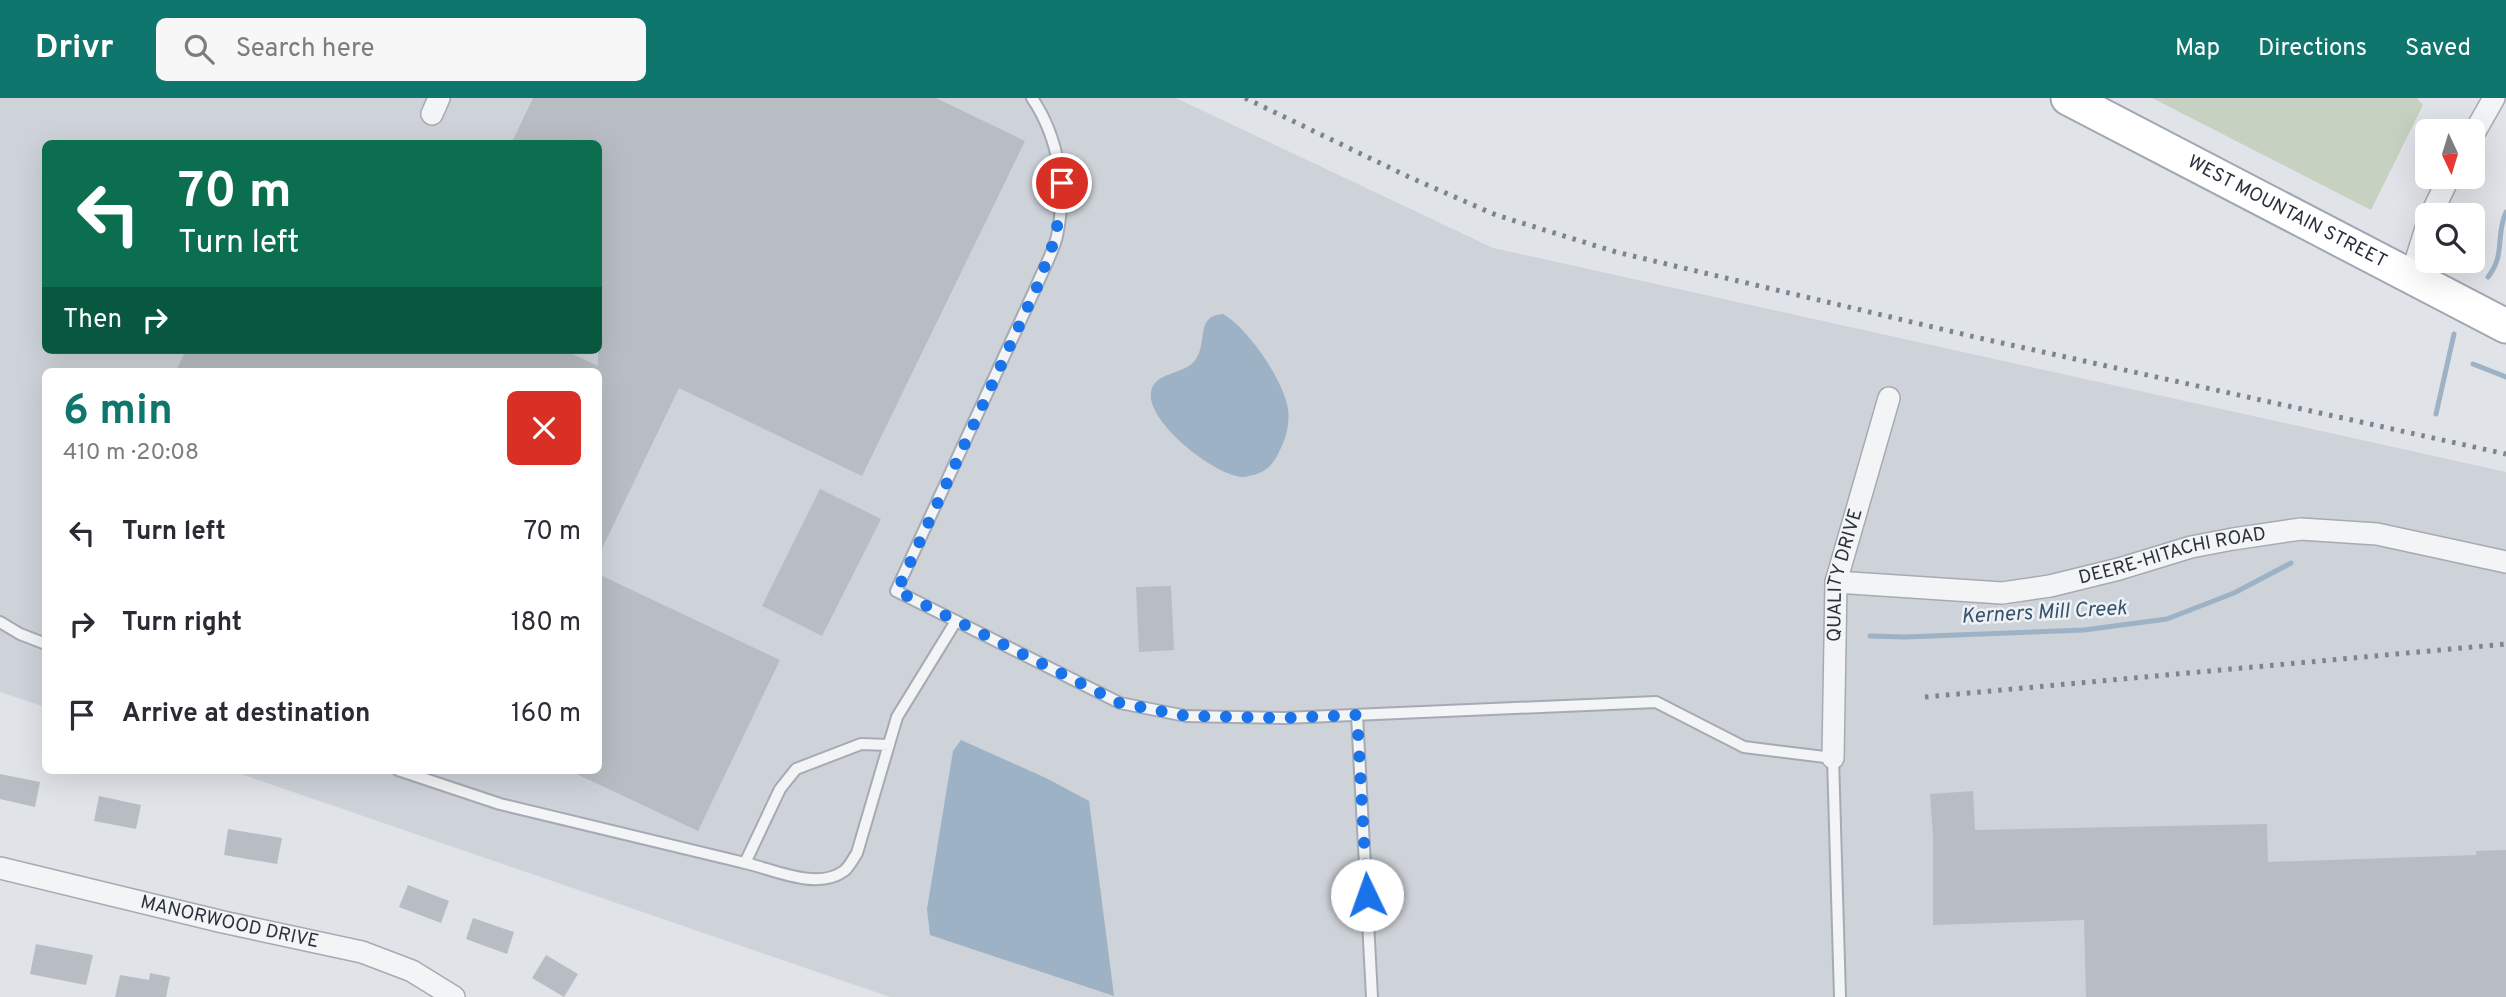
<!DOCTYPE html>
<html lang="en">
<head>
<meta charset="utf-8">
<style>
	body { margin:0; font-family:Overpass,sans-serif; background:#f7f7f7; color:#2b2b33; height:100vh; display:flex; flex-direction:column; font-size:26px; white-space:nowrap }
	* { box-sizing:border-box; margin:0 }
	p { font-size:23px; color:#7c7c81 }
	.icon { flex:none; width:38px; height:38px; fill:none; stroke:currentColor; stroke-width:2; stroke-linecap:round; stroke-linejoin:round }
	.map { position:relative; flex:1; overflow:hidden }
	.drawer { position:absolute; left:42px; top:270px; width:560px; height:406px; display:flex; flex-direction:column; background:#fff; border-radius:10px; box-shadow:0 7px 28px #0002 }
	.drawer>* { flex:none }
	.guide { position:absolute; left:42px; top:42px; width:560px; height:214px; border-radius:10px; box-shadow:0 7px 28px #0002; background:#0b6e4f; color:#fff; overflow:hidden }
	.needle { width:46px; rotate:176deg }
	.controls { position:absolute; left:2415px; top:21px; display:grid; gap:14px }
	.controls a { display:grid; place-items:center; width:70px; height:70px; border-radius:10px; background:#fff; box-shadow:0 7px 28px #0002; font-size:35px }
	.pin { position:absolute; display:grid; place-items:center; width:60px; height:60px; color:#fff; margin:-30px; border:4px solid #fff; border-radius:50%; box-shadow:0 2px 7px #0007 }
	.me { position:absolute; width:77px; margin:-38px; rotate:357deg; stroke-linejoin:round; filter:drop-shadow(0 0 5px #0008) }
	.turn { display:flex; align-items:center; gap:24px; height:147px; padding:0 21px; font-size:32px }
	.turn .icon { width:91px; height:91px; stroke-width:2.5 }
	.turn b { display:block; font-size:49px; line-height:60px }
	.then { display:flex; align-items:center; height:66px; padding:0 21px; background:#0003; gap:14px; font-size:26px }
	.round { display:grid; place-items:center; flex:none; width:74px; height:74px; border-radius:10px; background:#f7f7f7 }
	.headline { display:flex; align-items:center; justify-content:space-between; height:119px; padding:0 21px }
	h1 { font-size:42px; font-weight:700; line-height:52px; color:#0f766e }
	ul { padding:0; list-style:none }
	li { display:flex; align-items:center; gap:21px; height:91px; padding:0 21px }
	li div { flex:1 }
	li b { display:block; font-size:26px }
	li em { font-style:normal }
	header { display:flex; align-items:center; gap:42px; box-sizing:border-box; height:98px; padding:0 35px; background:#0f766e; color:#fff }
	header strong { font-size:33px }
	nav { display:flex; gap:38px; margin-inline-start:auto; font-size:24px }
	.search { width:490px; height:63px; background:#f7f7f7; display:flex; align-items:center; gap:18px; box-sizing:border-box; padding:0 24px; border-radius:10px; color:#7c7c81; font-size:26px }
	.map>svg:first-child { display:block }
	.built { fill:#ced3da; fill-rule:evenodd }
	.green { fill:#c6d1c2 }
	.water { fill:#9eb2c5 }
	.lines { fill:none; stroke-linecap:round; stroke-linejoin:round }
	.stream { stroke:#9eb2c5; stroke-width:5 }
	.building { fill:#b8bdc4 }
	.lane-casing { stroke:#a6aab2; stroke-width:14 }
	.street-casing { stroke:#a6aab2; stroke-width:24 }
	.primary-casing { stroke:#a0a8b3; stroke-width:37 }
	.lane { stroke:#f2f4f6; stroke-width:10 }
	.street { stroke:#f2f4f6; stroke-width:21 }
	.primary { stroke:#fff; stroke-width:33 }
	.rail { stroke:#7b8490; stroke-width:5; stroke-dasharray:3.5 7; stroke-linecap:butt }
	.route { stroke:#1a73e8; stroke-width:12; stroke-dasharray:0 21.6 }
	.labels { text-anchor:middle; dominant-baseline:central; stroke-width:5; stroke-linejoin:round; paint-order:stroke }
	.street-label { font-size:19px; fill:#2a323e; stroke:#eff2f5 }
	.water-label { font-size:21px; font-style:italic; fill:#37526f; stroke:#eff2f5 }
</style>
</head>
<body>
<header>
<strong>Drivr</strong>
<div class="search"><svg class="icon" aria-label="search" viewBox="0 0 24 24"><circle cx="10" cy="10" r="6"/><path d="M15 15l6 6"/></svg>Search here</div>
<nav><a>Map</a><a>Directions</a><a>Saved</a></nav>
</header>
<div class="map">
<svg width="2506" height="899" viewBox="0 0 2506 899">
	<rect width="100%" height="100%" fill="#e0e3e8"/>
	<path class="built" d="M0 0H1176L1493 150 2506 374V899H890L229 672H598V273H46L45 609 0 594ZM46 46H598V252H46Z"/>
	<polygon class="green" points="2152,0 2417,0 2423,7 2371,112"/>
	<g class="water">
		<path d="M1223 216C1248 230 1284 283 1288 311 1290 325 1286 341 1280 352 1274 365 1268 373 1254 377 1251 377 1247 379 1244 379 1216 379 1146 324 1151 294 1154 273 1186 277 1196 261 1208 243 1195 218 1223 216Z"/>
		<polygon points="961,642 1046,680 1089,703 1114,898 930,837 927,811 953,653"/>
	</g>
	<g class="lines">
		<g class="stream">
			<path d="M2488 179C2506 156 2495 139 2506 114"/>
			<polyline points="2473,266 2506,279"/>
			<polyline points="2436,316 2454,236"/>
			<polyline points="1870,538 1905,539 2084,532 2167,521 2234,495 2291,465"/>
		</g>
	</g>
	<g class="building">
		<polygon points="533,0 936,0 1025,43 862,378 679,290 598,459 598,273 176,273 186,252 564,252 598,268 598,46 511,46"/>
		<polygon points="820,391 881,421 822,538 762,508"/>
		<polygon points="598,476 780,562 698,733 568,672 598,672"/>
		<polygon points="1171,488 1174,552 1139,554 1136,489"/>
		<polygon points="0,676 40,684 35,709 0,701"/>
		<polygon points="1973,693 1975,732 2267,726 2268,764 2476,757 2476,753 2506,752 2506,899 2086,899 2084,822 1933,827 1933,738 1930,696"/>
		<polygon points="99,698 141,707 136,731 94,723"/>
		<polygon points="228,731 282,740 277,766 224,757"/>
		<polygon points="408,787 449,803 441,825 399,809"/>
		<polygon points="473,820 514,834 507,856 466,841"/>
		<polygon points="36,846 93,857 86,887 30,876"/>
		<polygon points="546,857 578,876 564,899 532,880"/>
		<polygon points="150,875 170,879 166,899 115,899 120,877 149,882"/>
	</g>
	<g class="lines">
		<defs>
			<g id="lane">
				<path d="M1032 0C1059 40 1067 91 1057 138 1053 155 1043 172 1036 189L896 493 1120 605 1186 618 1284 620 1656 604 1744 649 1833 660 1840 899"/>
				<polyline points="0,524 20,536 46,546"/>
				<polyline points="1357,617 1372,899"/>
				<path d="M889 647 861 646 796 671 780 691 745 765C773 771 817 793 844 773 849 769 853 761 857 755L897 619 956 523"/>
				<polyline points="398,672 500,706 745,765"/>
			</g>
			<g id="street">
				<polyline points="432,16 439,0"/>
				<polyline points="2473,37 2494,0"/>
				<polyline points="2431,117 2449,79"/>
				<polyline points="2411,178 2427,127"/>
				<path id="s1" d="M1836 484 2002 495 2050 488 2119 471 2191 449 2233 441 2301 431 2377 436 2506 464"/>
				<path id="s2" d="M1833 660 1836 484 1889 300"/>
				<path id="s3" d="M0 770 223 824 362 854 412 873 454 899"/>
			</g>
			<g id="primary">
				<path id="s4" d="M2068 0 2506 228"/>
			</g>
		</defs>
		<use href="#lane" class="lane-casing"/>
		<use href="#street" class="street-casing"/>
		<use href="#primary" class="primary-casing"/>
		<use href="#lane" class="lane"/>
		<use href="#street" class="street"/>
		<use href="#primary" class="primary"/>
		<g class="rail">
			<polyline points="1245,0 1409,79 1496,117 1616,154 1975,239 2506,356"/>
			<polyline points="1925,599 2506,546"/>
		</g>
	</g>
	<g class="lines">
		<polyline class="route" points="1062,85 1056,138 1037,189 897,493 1120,605 1186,618 1284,620 1357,617 1367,797"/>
	</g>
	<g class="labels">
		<g class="street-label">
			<text stroke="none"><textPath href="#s4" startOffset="247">WEST MOUNTAIN STREET</textPath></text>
			<text stroke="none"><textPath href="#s1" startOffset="341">DEERE-HITACHI ROAD</textPath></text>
			<text stroke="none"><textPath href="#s2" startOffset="184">QUALITY DRIVE</textPath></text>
			<text stroke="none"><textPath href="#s3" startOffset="236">MANORWOOD DRIVE</textPath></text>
		</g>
		<g class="water-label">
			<text transform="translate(2044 515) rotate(-3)">Kerners Mill Creek</text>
		</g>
	</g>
</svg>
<div class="controls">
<a><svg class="needle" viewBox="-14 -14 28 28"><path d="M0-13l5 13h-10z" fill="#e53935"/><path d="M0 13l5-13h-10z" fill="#7c7c81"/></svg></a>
<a><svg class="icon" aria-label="search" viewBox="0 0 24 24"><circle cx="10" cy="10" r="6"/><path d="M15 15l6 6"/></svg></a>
</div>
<div class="pin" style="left:1062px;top:85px;background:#d93025"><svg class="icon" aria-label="arrive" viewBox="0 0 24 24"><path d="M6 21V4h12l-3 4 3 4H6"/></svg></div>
<svg class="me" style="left:1367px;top:797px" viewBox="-20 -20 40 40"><circle r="19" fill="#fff"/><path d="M0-13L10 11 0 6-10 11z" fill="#1a73e8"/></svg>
<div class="guide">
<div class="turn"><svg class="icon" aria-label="left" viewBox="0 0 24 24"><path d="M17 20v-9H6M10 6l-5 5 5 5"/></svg><div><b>70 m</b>Turn left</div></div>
<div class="then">Then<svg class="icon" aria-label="right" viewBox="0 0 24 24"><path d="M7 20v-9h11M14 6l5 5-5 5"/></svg></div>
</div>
<section class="drawer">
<div class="headline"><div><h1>6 min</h1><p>410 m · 20:08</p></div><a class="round" style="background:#d93025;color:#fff"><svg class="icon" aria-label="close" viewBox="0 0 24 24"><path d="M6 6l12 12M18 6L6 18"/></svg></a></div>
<ul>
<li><svg class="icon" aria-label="left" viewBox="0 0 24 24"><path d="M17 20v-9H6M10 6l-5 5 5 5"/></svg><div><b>Turn left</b></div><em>70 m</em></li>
<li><svg class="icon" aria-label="right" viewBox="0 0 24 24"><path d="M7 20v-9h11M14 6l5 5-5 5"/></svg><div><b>Turn right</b></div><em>180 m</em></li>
<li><svg class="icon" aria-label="arrive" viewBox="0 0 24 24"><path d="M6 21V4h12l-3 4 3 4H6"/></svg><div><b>Arrive at destination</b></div><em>160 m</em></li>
</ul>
</section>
</div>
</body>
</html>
